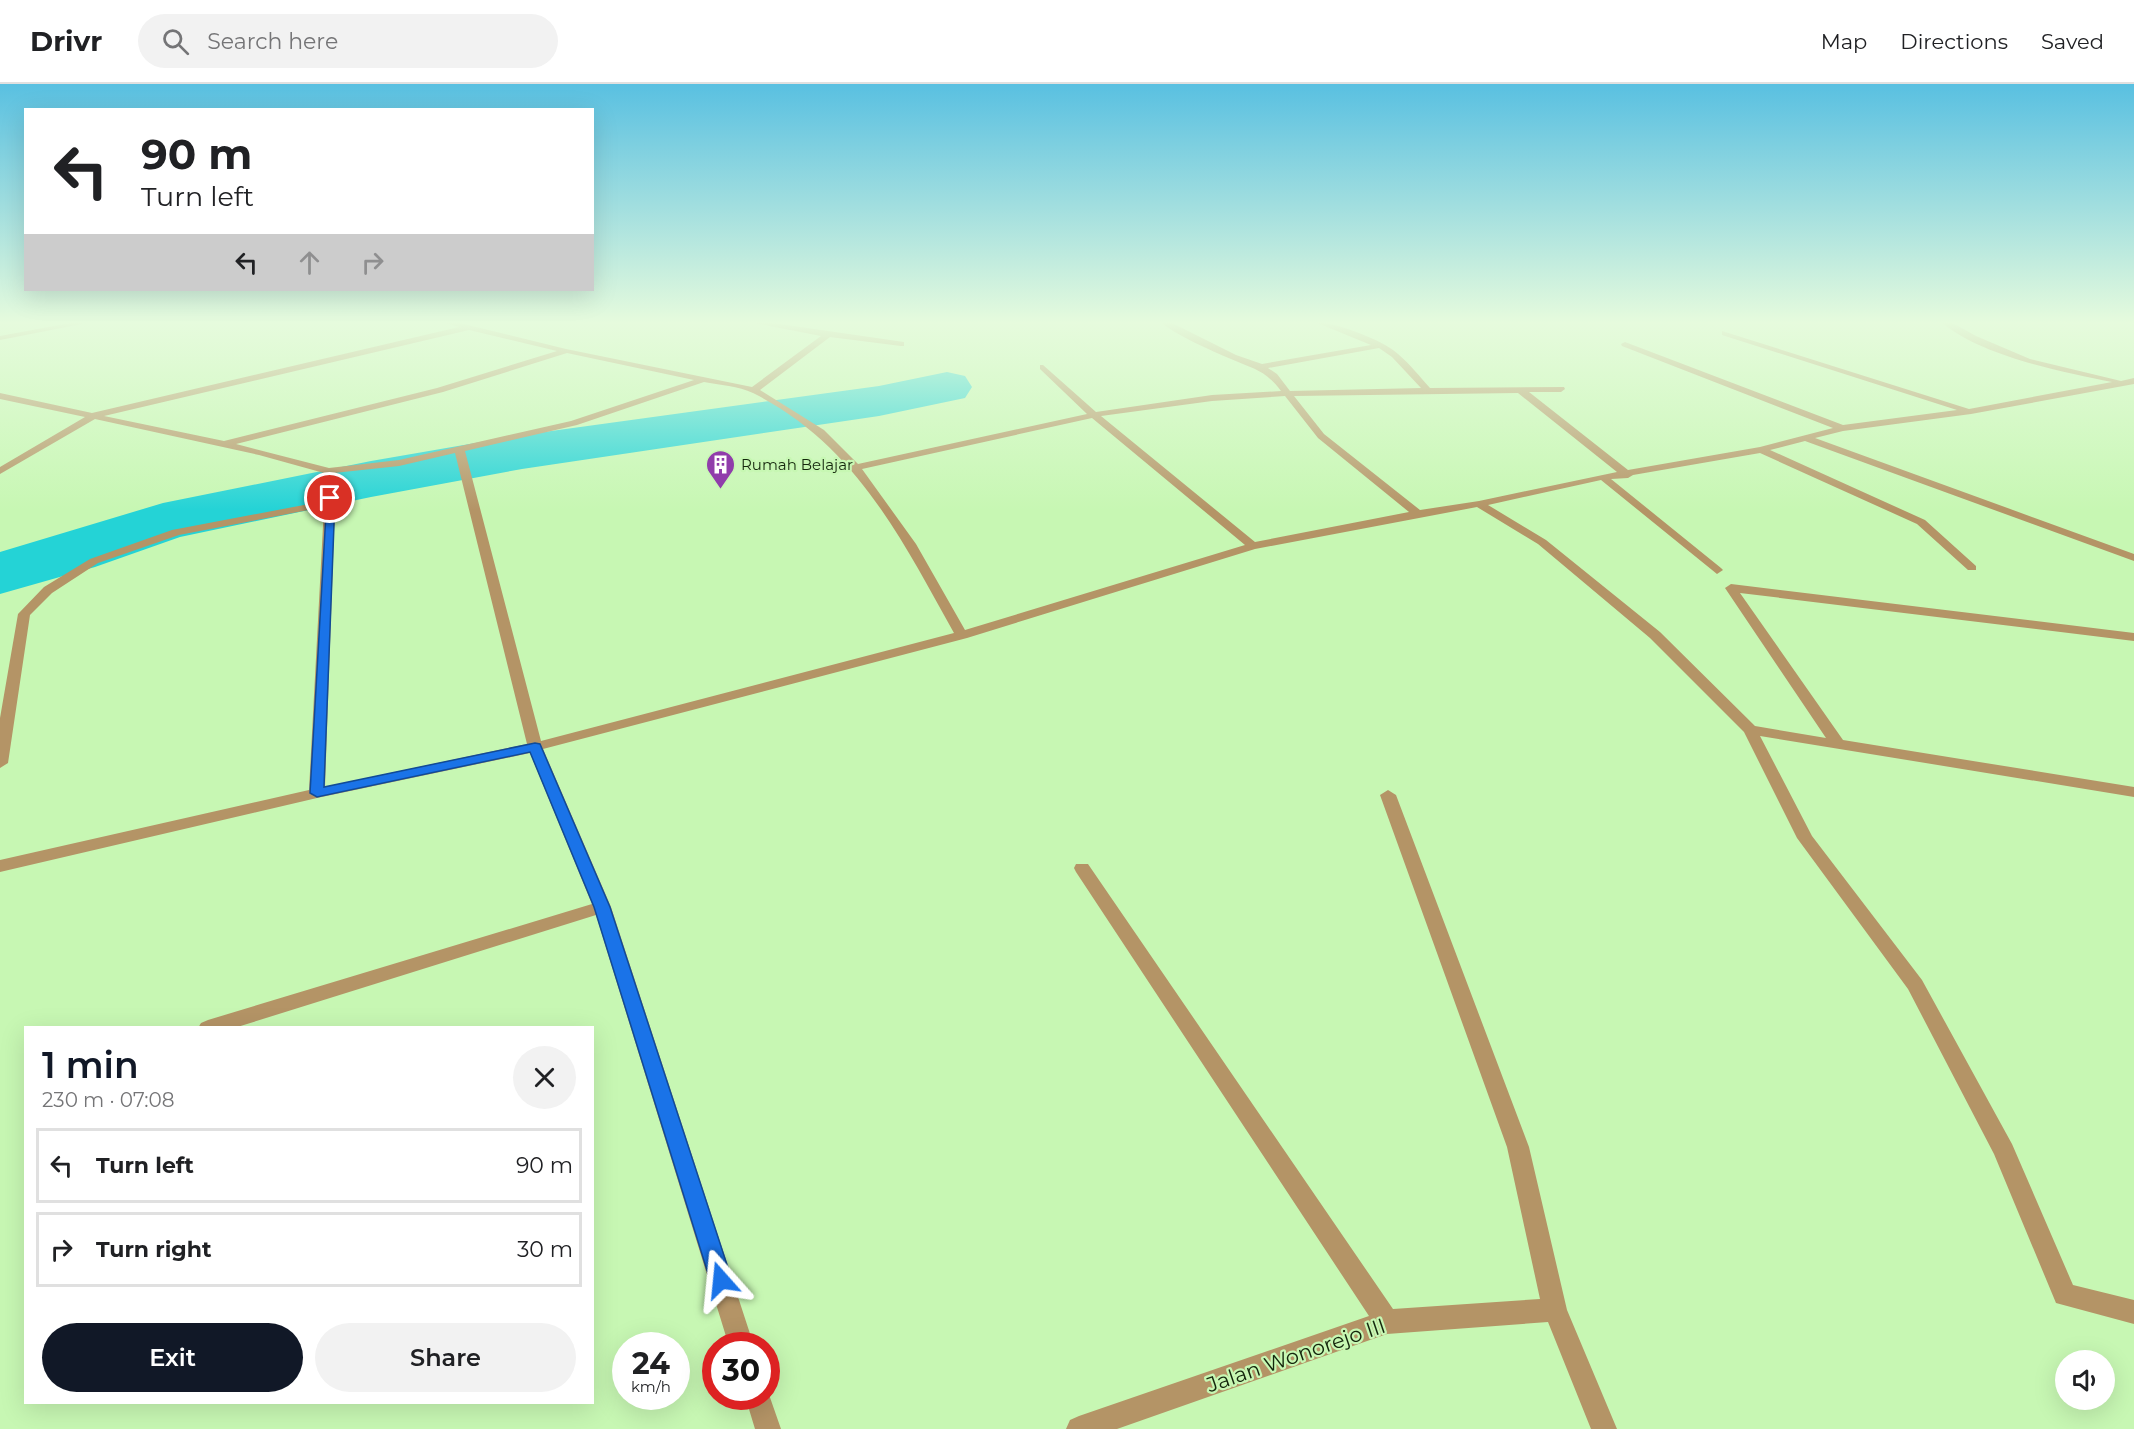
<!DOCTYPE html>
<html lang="en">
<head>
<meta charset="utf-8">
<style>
	body { margin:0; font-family:Montserrat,sans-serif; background:#f2f2f2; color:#202124; height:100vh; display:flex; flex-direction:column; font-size:22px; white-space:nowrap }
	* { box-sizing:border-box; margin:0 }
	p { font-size:20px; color:#757577 }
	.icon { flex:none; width:33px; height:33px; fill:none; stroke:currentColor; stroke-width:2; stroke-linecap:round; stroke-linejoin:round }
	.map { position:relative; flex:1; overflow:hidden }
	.panel { position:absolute; left:24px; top:942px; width:570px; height:378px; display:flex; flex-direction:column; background:#fff; border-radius:0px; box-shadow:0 6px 24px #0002 }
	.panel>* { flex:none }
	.top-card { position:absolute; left:24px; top:24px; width:570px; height:183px; border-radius:0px; box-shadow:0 6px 24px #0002; background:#fff; color:#202124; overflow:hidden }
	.buttons { position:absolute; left:2055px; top:1266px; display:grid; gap:12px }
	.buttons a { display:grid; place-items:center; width:60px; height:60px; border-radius:50%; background:#fff; box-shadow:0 6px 24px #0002; font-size:30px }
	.speed { position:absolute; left:612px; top:1248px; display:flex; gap:12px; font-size:30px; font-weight:700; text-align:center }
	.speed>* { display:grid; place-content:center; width:78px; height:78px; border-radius:50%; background:#fff; box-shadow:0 6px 24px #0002; line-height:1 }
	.speed small { font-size:15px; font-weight:400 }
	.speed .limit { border:9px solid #d22; background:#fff; color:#111 }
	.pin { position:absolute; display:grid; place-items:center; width:51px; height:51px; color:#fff; margin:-26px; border:3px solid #fff; border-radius:50%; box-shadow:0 2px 6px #0007 }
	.me { position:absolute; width:66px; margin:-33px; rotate:342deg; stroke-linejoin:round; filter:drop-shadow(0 0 4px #0008) }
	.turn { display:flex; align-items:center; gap:21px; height:126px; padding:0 18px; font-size:27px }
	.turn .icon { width:78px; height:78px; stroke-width:2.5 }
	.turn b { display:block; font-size:42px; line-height:51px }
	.lanes { display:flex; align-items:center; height:57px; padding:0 18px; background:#0003; justify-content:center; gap:30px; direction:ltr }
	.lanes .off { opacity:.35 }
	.round { display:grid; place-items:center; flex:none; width:63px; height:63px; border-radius:32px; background:#f2f2f2 }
	.head { display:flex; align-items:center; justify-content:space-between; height:102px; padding:0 18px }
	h1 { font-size:36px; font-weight:600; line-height:45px; color:#111827 }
	.action { display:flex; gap:12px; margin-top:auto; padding:12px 18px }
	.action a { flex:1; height:69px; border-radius:36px; background:#111827; color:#fff; font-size:24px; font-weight:600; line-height:69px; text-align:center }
	.action a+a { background:#f2f2f2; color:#202124 }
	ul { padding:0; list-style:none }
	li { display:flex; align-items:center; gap:18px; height:75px; margin:0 12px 9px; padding:0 6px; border:3px solid #e0e0e0; border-radius:0px }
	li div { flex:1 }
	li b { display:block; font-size:22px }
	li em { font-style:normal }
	header { display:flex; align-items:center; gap:36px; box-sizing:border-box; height:84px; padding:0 30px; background:#fff; border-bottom:2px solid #e0e0e0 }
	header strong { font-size:28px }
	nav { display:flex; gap:33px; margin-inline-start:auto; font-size:21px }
	.search { width:420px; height:54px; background:#f2f2f2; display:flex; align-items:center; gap:15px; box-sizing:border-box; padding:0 21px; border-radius:33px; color:#757577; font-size:22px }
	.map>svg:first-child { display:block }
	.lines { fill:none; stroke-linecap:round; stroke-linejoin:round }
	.river { fill:#24d3d6; fill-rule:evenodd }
	.minor { fill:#b49466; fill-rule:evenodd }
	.route { fill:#1a73e8; stroke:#114b97; stroke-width:1.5 }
	.labels { text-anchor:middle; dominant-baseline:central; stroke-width:4.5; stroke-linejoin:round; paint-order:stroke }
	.far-poi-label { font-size:15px; fill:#14260c; stroke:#c7f7b3; text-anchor:start }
	.near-street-label { font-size:21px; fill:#14260c; stroke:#c7f7b3 }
</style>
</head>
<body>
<header>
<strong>Drivr</strong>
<div class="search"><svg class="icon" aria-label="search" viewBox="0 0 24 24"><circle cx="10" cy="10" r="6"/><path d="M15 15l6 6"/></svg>Search here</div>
<nav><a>Map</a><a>Directions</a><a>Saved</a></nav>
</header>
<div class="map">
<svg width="2134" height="1345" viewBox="0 0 2134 1345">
	<rect width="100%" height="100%" fill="#c7f7b3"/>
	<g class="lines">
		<polygon class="river" points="947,288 965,292 972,303 965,314 879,332 522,385 371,413 180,453 95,483 0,510 0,468 163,419 371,377 522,351 879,302"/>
		<g class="minor">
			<polygon points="75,238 92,238 0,256 0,252"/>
			<path d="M442 238H456L566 265 752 303 821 252 749 238H766L904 258V262H901L830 253 760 306 824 346 858 380 1087 330 1040 285V281H1043L1096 328 1212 311 1281 307C1265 286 1254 285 1231 275 1210 266 1178 252 1160 238H1170L1236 271 1262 280 1371 261 1315 238C1335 238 1383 256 1398 270 1410 280 1420 293 1430 304L1564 303 1565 305 1561 308H1529L1628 386 1760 363 1833 344 1622 262 1621 260 1625 258 1843 341 1957 326 1722 251V247L1969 325 2112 298C2060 287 1983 273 1941 238H1951L1976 252 2030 275 2121 297 2134 294V300L1971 330 1843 347 1815 354 2134 470V477L1805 357 1770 366 1925 436 1976 482V486H1968L1917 440 1760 369 1633 391 1628 394 1611 395 1721 484 1723 486 1717 490 1601 396 1488 421 1546 456 1660 548 1755 642 1826 654 1725 504 1731 500 2134 549V557L1740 509 1843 656 2134 703V713L1760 652 1812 752 1922 896 2012 1060 2073 1201 2134 1216V1240L2056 1219 1994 1070 1908 905 1797 754 1744 648 1650 554 1538 460 1477 423 1255 465 967 554 543 665 611 823 754 1262H729L596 831 234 944H198L201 939 208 936 592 820 530 669 317 714 0 788V776L309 706 324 423 179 451 98 479 52 509 30 531 8 679 0 684V634L18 530 44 503 90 475 172 446 325 417 324 389 259 371 95 335 0 390V383L85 333 0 315V309L92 329 459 243ZM469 246 557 267 437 304 224 357 104 332ZM1379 264 1392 273 1421 304 1290 307 1277 290 1268 284ZM567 269 694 296 571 337 399 376 329 384 236 360 443 308ZM704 298C719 301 739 302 753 309 855 360 901 454 954 549L541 657 465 367 577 341ZM1518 309 1617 388 1479 417 1420 426 1324 350 1294 312ZM1285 312 1318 354 1409 428 1255 458 1101 332 1212 317ZM1092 334 1245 461 965 546 916 460 862 385ZM455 369 527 660 325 703 335 419 334 389 399 382Z"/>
			<polygon points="1388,706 1396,711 1529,1063 1567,1226 1617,1345 1591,1345 1548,1238 1387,1250 1117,1345 1066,1345 1070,1336 1079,1332 1369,1232 1076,788 1074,784 1076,780 1088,780 1393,1225 1540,1215 1507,1063 1380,711"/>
			<polygon points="766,1302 781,1345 755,1345 745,1312 766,1312"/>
		</g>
	</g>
	<linearGradient id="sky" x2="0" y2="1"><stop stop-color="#59c0e1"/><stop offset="0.56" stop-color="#e6fbdd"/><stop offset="1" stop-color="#e6fbdd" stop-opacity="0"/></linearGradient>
	<rect width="2134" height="426" fill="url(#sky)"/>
	<polygon class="route" points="327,412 335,414 324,703 535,659 540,660 610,823 732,1196 729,1203 721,1206 713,1203 710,1196 594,823 530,668 317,713 310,709"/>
	<defs>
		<symbol id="building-pin" viewBox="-11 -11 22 30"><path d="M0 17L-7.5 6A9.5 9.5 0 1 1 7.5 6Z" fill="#903dab" stroke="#c7f7b3"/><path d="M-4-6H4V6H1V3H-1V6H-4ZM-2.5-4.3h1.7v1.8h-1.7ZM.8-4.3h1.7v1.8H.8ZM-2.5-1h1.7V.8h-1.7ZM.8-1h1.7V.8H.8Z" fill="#fff"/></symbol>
	</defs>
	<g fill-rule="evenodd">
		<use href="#building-pin" x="704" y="364" width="33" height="45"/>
	</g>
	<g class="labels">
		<g class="far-poi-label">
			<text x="741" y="380">Rumah Belajar</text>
		</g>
		<g class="near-street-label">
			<text transform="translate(1296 1271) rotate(-19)">Jalan Wonorejo III</text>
		</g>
	</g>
</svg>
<div class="buttons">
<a><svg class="icon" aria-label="sound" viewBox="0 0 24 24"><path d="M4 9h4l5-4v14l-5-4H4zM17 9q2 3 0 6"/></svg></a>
</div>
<div class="speed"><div>24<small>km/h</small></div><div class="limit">30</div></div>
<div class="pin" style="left:330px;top:414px;background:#d93025"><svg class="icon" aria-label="arrive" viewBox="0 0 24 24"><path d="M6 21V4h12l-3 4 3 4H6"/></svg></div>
<svg class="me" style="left:721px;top:1196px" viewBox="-20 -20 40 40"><path d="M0-17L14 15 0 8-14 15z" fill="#1a73e8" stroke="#fff" stroke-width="4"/></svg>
<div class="top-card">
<div class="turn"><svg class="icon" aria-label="left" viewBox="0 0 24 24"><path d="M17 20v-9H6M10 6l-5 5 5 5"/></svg><div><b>90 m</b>Turn left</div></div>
<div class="lanes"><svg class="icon" aria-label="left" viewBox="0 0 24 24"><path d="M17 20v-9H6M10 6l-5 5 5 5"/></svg><svg class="icon off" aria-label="ahead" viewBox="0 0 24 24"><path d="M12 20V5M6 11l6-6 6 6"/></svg><svg class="icon off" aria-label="right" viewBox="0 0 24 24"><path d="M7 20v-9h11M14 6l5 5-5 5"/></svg></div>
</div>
<section class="panel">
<div class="head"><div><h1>1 min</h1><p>230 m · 07:08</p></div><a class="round"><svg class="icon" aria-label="close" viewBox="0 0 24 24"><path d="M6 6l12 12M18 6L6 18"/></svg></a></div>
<ul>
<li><svg class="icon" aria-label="left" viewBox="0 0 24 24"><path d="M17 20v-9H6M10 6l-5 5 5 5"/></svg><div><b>Turn left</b></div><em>90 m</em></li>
<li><svg class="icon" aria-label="right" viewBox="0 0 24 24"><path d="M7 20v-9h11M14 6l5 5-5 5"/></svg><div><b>Turn right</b></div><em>30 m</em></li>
</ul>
<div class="action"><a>Exit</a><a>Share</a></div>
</section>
</div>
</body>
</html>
